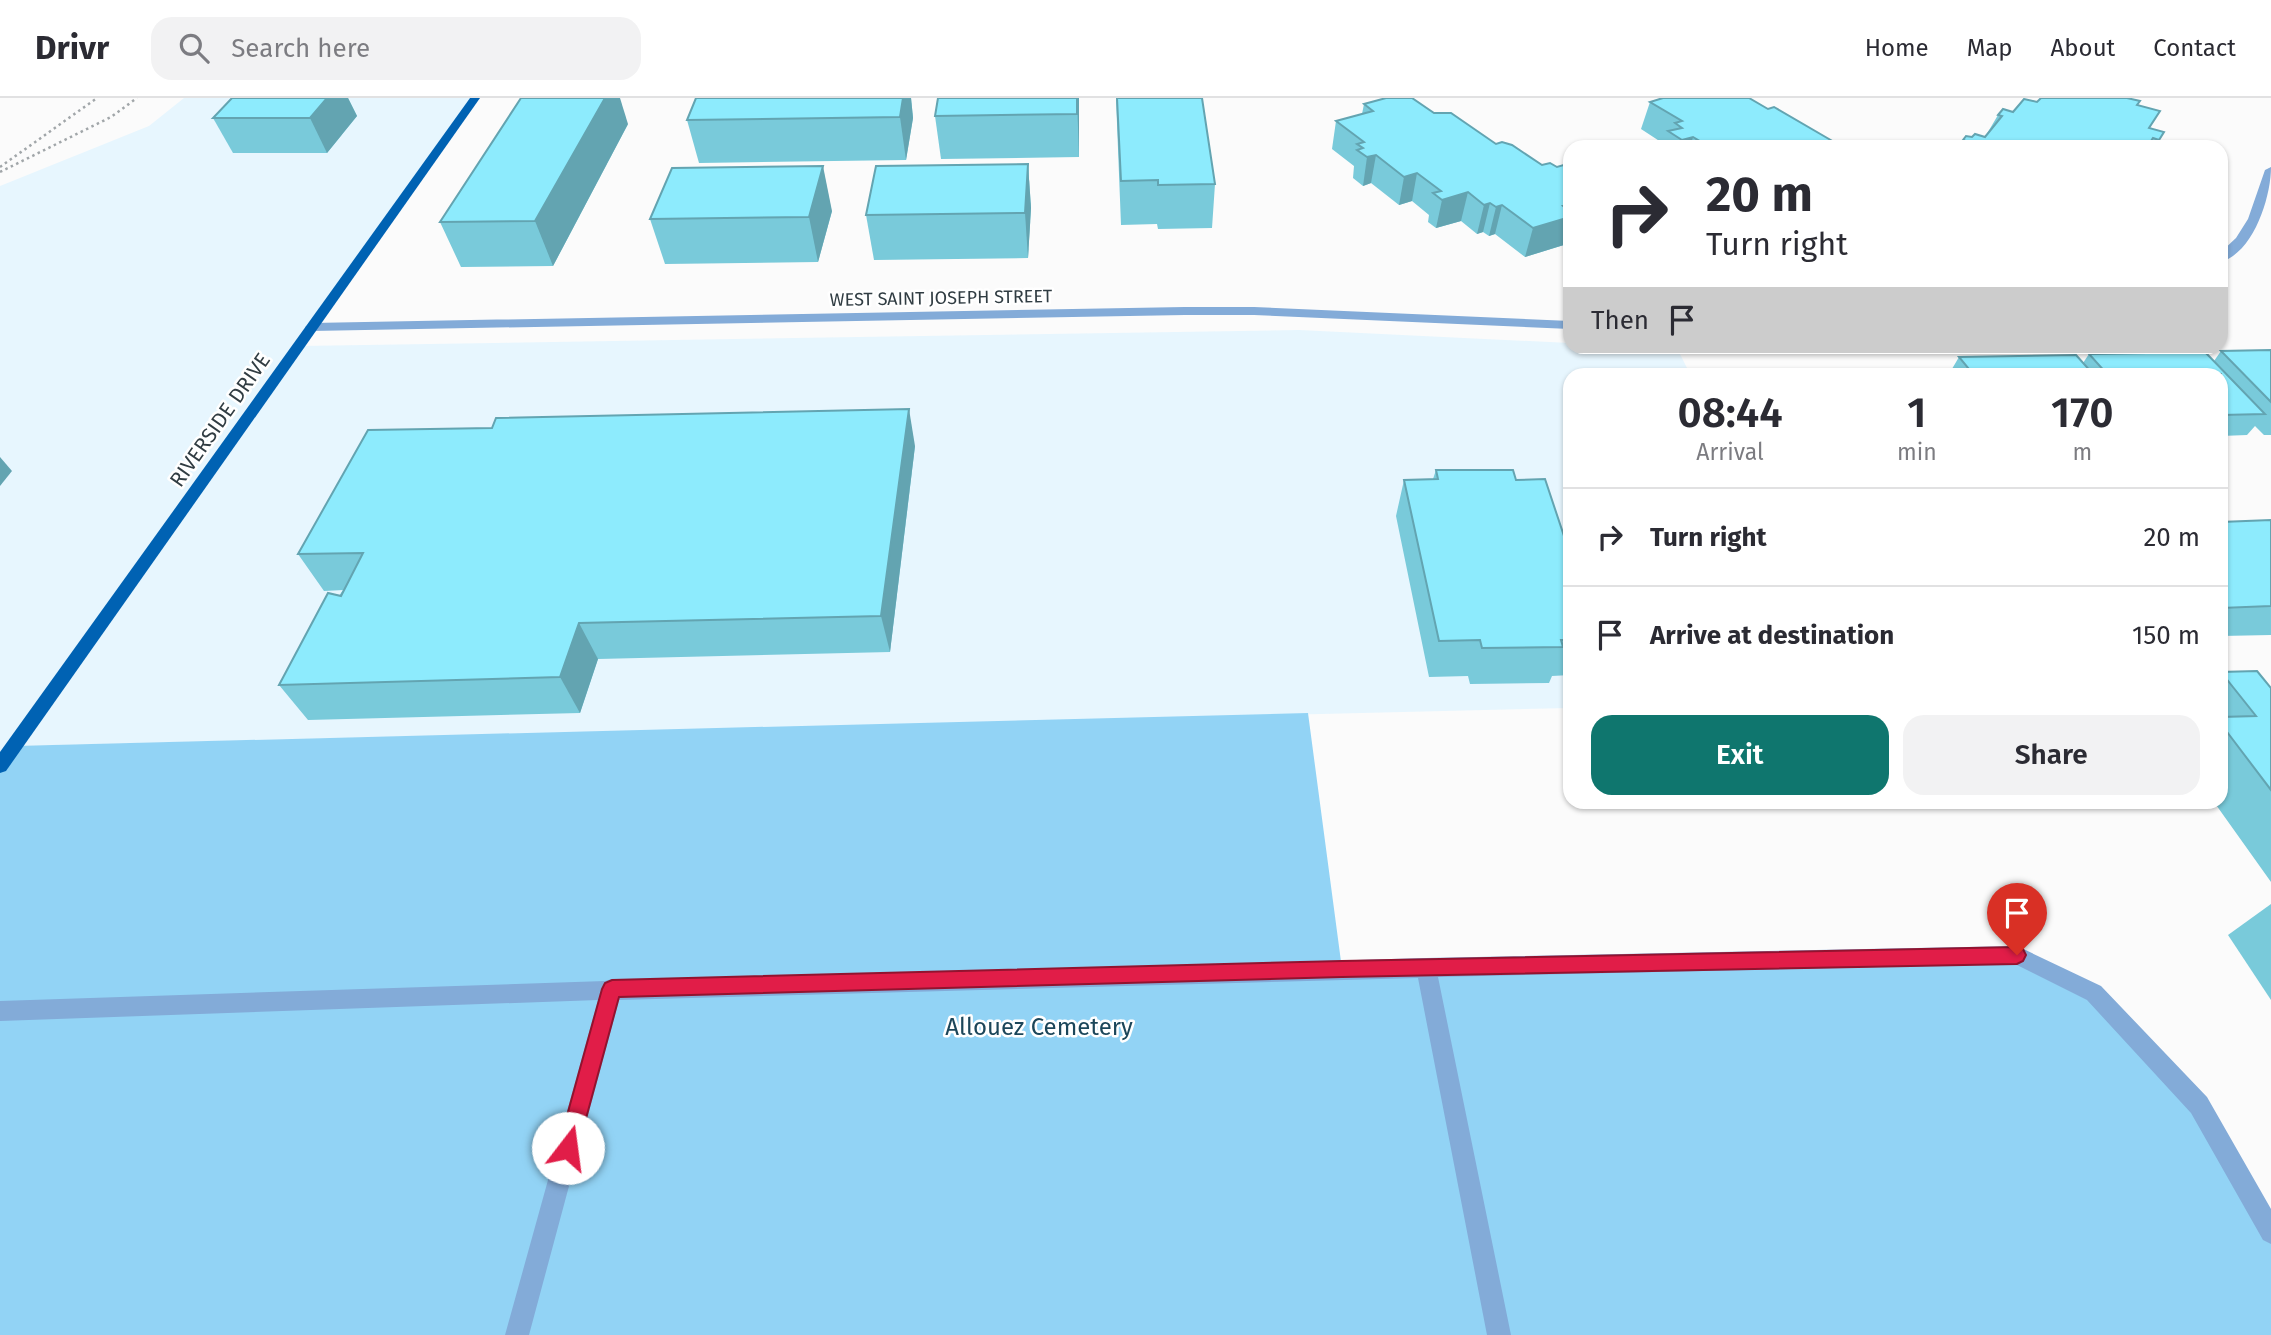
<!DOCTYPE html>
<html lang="en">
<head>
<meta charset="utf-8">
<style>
	body { margin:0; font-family:"Fira Sans",sans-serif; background:#f2f2f3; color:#2b2b33; height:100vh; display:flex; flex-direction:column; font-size:26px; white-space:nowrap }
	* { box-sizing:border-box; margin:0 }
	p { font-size:23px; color:#7c7c81 }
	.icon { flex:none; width:38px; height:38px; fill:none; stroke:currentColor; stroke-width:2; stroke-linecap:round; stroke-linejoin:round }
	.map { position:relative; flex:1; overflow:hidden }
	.drawer { position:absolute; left:1563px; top:270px; width:665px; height:441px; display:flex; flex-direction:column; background:#fff; border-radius:21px; box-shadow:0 2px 5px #0004 }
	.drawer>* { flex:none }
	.banner { position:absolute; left:1563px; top:42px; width:665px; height:214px; border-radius:21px; box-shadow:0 2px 5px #0004; background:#fff; color:#2b2b33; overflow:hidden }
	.pin { position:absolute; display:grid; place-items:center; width:60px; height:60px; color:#fff; margin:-72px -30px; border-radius:50% 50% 50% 0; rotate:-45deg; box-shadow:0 0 7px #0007 }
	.pin .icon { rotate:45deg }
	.me { position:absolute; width:77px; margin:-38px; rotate:15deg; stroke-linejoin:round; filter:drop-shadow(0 0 5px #0008) }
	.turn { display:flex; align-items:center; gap:24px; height:147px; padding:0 28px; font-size:32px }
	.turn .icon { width:91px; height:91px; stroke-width:2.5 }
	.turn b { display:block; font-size:49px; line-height:60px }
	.then { display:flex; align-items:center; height:66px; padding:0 28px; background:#0003; gap:14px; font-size:26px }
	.eta { display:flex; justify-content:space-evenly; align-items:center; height:119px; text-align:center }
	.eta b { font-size:42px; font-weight:600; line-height:49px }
	.action { display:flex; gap:14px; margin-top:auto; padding:14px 28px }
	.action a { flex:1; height:80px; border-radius:21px; background:#0f766e; color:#fff; font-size:28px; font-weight:600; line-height:80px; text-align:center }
	.action a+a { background:#f2f2f3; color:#2b2b33 }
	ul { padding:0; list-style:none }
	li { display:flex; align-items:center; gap:21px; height:98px; padding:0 28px; border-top:2px solid #e1e1e2 }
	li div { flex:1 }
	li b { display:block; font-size:26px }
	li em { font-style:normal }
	header { display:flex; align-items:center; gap:42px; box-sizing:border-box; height:98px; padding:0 35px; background:#fff; border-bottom:2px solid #e1e1e2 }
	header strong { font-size:33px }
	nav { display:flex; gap:38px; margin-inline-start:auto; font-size:24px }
	.search { width:490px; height:63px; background:#f2f2f3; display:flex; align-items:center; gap:18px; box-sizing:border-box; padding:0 24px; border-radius:21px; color:#7c7c81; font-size:26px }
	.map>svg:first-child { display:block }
	.built { fill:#e7f6fe }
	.green { fill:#92d3f5 }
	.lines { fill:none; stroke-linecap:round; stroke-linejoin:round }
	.path { stroke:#a1a6a9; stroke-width:2.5; stroke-dasharray:2.5 3.5; stroke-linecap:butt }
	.minor { fill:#83abd8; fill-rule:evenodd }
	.major { fill:#0062b3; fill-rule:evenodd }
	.wall { fill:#79cada }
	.shaded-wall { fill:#63a4b1 }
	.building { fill:#8debfd; stroke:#63a4b1; stroke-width:2 }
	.route { fill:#e11d48; stroke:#92132f; stroke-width:2 }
	.labels { text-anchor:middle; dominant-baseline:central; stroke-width:5; stroke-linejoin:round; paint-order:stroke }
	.far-street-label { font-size:18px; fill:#313d43; stroke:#fff }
	.street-label { font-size:21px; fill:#313d43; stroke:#fff }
	.near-park-label { font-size:24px; fill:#1b465a; stroke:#fff }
</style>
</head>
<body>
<header>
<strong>Drivr</strong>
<div class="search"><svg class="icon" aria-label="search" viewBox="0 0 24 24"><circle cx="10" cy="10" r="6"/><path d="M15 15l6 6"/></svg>Search here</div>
<nav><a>Home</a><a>Map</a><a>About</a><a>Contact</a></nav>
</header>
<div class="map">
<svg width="2271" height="1237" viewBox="0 0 2271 1237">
	<rect width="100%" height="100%" fill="#fbfbfb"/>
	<polygon class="built" points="184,0 475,0 300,248 1299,232 1570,245 1570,248 1677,250 1690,276 1570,276 1570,610 14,648 0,668 0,88 149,28"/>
	<polygon class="green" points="1308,615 1342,871 2017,857 2094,895 2199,1007 2271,1134 2271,1237 0,1237 0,669 14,648"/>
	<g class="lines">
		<g class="path">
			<polyline points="0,69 97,0"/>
			<polyline points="0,74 111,19 137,0"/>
		</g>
		<g class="minor">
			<path d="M2271 69C2271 99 2254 154 2221 164V154L2236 140 2248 121 2265 72Z"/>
			<polygon points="1185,209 1254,209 1570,223 1570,231 1254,217 1185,217 312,233 305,229 312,225"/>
			<polygon points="2017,848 2101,888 2207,999 2271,1111 2271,1146 2263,1142 2191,1015 2087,902 2015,866 1438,879 1511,1237 1487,1237 1418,880 619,902 529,1237 505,1237 598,902 0,923 0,903 605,883 612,881 618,883 1426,860"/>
		</g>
		<polygon class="major" points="470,0 480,0 6,673 0,675 0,654"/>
	</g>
	<g class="wall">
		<polygon points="232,0 348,0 357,18 327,55 233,55 213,20"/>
		<polygon points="696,0 911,0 913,20 906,62 699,65 687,22"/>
		<polygon points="1079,0 1079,59 941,61 935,18"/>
		<polygon points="1116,0 1202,0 1215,86 1212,130 1158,131 1157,126 1121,127"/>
		<polygon points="1650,4 1768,11 1841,48 1852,49 1663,49 1664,46 1641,31"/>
		<polygon points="2037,4 2137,7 2149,30 2164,34 2155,49 1959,49 1963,42 1972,39 1985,39 1998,17 2013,14"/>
		<polygon points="1364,6 1567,146 1525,159 1495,136 1489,138 1483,134 1477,136 1461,123 1436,130 1428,124 1429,117 1412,103 1399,107 1371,85 1363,88 1353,80 1354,68 1332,51 1336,23 1362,16"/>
		<polygon points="628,26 553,168 461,169 440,124"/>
		<polygon points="1028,66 1031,110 1028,160 874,162 866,117"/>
		<polygon points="832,113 818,164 665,166 650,121"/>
		<polygon points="2271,252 2271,337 2264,337 2255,328 2247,337 2221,338 2221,276 1949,276 1959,259 2083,265 2089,256 2214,263 2221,253"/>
		<polygon points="915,348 890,554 598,561 580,615 308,622 279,587 343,492 324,493 298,456"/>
		<polygon points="1436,372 1516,382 1570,456 1570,577 1552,578 1549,585 1470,586 1468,578 1429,579 1396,418 1404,382 1433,381"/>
		<polygon points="2271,422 2271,537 2221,538 2221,424"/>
		<polygon points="2221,574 2271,590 2271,784 2214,704 2221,704"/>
		<polygon points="2271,806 2271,902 2228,837"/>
	</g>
	<g class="shaded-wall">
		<polygon points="327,0 348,0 357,18 327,55 310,20"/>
		<polygon points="605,0 620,0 628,26 553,168 535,123"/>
		<polygon points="903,0 911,0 913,20 906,62 900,19"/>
		<polygon points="1077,0 1079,0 1079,59"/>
		<polygon points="1693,39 1691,46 1689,45 1688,49 1680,49 1682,42"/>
		<polygon points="1376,57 1371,85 1363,88 1367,59"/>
		<polygon points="1028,66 1031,110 1028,160 1025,115"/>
		<polygon points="823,68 832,113 818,164 809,119"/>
		<polygon points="1417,75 1412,103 1399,107 1404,79"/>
		<polygon points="1468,94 1461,123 1436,130 1442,102"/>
		<polygon points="1490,105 1483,134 1477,136 1484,107"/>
		<polygon points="1570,106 1570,138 1567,146 1525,159 1533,130 1563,108"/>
		<polygon points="1502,107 1495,136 1489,138 1496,109"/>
		<polygon points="909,311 915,348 890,554 881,518"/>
		<polygon points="0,359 12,373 0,388"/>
		<polygon points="579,525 598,561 580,615 560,579"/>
	</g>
	<g class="building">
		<polygon points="232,0 327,0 310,20 213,20"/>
		<polygon points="521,0 605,0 535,123 440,124"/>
		<polygon points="696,0 903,0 900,19 687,22"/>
		<polygon points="938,0 1077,0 1077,16 935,18"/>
		<polygon points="1117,0 1202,0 1215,86 1158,87 1158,82 1121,83"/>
		<polygon points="1386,0 1412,0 1434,15 1451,15 1496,46 1502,44 1512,47 1542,67 1550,65 1557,69 1567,66 1570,68 1570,106 1563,108 1570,113 1570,119 1533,130 1502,107 1496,109 1490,105 1484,107 1468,94 1442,102 1433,95 1441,93 1417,75 1404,79 1376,57 1367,59 1357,52 1363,50 1357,46 1364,44 1336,23 1373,13 1364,6"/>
		<polygon points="1663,0 1749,0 1768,11 1774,9 1841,48 1848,46 1852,49 1695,49 1689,45 1698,42 1693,39 1682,42 1668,33 1682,30 1675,25 1682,23 1650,4"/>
		<polygon points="2041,0 2127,0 2140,3 2137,7 2160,13 2149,30 2164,34 2159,42 2153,40 2147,49 1968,49 1971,45 1963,42 1966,38 1972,39 1975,36 1985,39 2002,18 1998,17 2003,11 2013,14 2024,1 2037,4"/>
		<polygon points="1028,66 1025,115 866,117 876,68"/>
		<polygon points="823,68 809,119 650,121 672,70"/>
		<polygon points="2271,252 2271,304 2221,253"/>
		<polygon points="2205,254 2265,316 2221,317 2221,276 2107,276 2089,256"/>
		<polygon points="2076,257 2093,276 1973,276 1959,259"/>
		<polygon points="909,311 881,518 579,525 560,579 279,587 328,495 341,498 363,455 298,456 368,332 492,330 496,320"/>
		<polygon points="1436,372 1513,372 1516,382 1545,381 1570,456 1570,542 1561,542 1563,549 1482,550 1480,542 1439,543 1404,382 1438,381"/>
		<polygon points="2271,422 2271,508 2221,510 2221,424"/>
		<polygon points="2257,573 2271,590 2271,692 2221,626 2221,619 2256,618 2221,574"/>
	</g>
	<polygon class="route" points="2017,849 2023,851 2026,857 2023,863 2017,866 1342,879 619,899 578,1050 575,1058 568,1060 561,1058 558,1050 602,891 605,885 612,882 1342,863"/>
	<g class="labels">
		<g class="far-street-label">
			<text transform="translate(941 200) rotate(-1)">WEST SAINT JOSEPH STREET</text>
		</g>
		<g class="street-label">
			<text transform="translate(220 322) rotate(-55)">RIVERSIDE DRIVE</text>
		</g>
		<g class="near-park-label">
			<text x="1039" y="929">Allouez Cemetery</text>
		</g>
	</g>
</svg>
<div class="pin" style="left:2017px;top:857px;background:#d93025"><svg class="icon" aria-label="arrive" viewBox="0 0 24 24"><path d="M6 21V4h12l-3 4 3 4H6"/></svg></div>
<svg class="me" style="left:568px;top:1050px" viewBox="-20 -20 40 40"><circle r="19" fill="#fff"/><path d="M0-13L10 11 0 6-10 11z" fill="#e11d48"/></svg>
<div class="banner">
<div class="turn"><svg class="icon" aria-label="right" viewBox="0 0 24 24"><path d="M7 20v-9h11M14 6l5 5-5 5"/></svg><div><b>20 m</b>Turn right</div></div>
<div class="then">Then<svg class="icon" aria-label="arrive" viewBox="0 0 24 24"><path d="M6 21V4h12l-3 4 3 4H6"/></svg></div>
</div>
<section class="drawer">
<div class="eta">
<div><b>08:44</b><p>Arrival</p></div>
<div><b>1</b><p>min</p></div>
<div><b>170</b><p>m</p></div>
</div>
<ul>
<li><svg class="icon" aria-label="right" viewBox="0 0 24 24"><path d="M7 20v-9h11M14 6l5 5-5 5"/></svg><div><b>Turn right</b></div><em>20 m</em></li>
<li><svg class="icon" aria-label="arrive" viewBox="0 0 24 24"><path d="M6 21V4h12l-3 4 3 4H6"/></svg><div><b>Arrive at destination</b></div><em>150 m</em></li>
</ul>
<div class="action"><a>Exit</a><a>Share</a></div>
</section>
</div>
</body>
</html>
